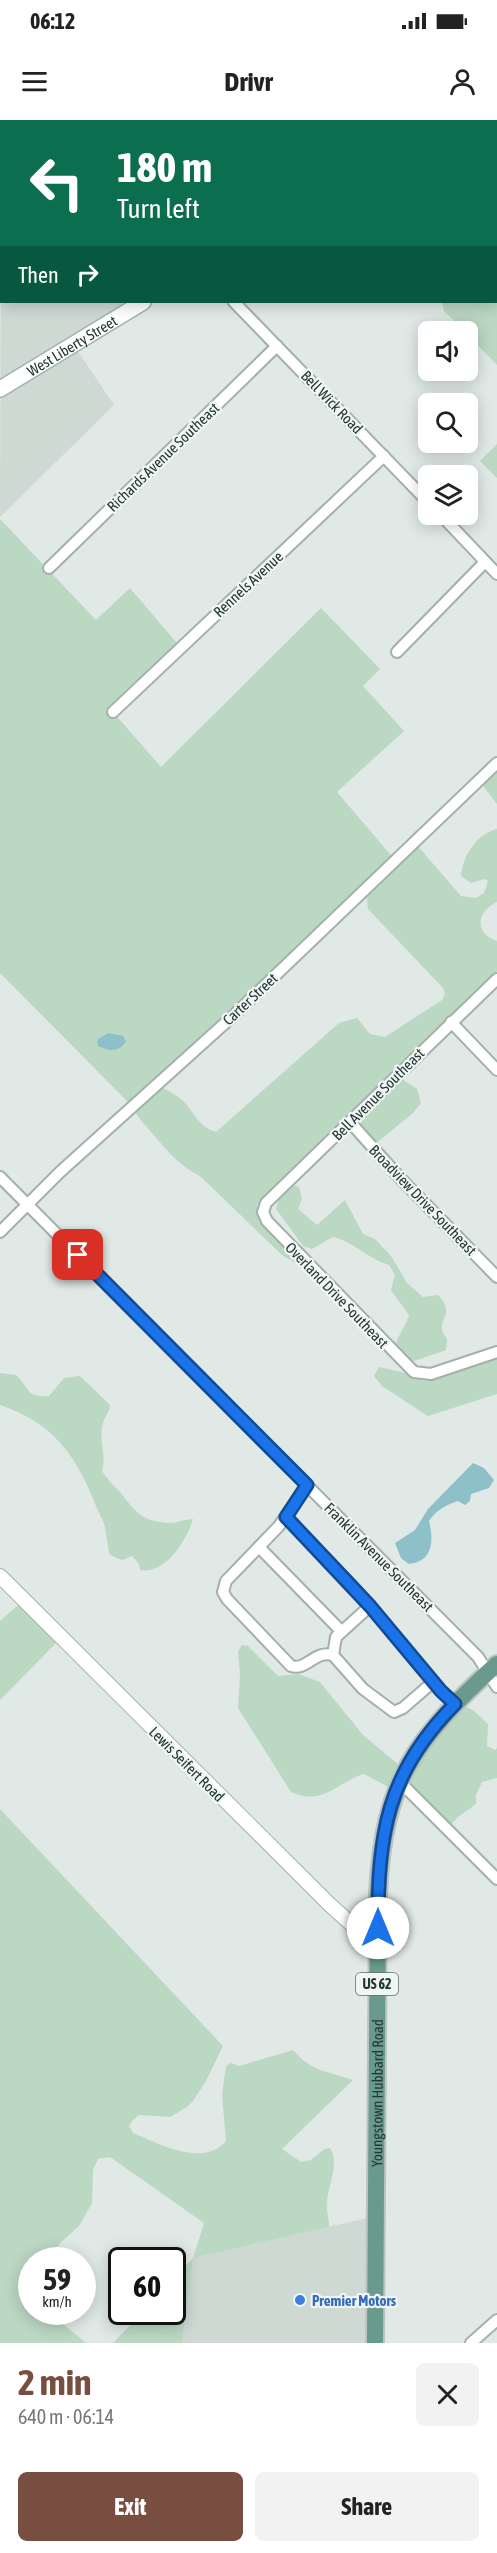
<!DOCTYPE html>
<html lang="en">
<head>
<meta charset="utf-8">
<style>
	body { margin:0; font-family:"Asap Condensed",sans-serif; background:#f2f2f2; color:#222; height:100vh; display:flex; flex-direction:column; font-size:22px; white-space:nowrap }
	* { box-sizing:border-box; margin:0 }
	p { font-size:20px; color:#767676 }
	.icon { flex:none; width:33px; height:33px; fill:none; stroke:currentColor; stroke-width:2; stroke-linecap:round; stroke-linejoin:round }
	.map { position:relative; height:2223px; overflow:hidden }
	.panel { display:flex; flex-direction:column; background:#fff; flex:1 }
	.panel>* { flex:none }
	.top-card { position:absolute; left:0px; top:0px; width:498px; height:183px; box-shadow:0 3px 15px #0003; background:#0b6e4f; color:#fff; overflow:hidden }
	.buttons { position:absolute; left:418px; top:201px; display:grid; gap:12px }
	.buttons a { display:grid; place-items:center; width:60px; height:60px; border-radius:9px; background:#fff; box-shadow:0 3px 15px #0003; font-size:30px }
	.speed { position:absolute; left:18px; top:2127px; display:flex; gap:12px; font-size:30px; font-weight:700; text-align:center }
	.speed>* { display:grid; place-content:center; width:78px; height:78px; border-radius:50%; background:#fff; box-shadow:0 3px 15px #0003; line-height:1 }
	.speed small { font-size:15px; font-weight:400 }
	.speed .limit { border:3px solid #111; border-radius:9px; background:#fff; color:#111 }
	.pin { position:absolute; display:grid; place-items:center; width:51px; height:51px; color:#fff; margin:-26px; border-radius:12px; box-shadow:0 3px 9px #0006 }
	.me { position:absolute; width:66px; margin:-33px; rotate:0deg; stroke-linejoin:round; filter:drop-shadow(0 0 4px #0008) }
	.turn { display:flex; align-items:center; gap:21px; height:126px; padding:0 18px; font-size:27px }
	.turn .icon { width:78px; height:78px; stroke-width:2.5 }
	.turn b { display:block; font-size:42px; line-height:51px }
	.then { display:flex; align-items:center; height:57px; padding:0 18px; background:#0003; gap:12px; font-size:22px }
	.round { display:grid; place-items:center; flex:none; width:63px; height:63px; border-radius:9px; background:#f2f2f2 }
	.head { display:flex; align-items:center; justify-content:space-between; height:102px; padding:0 18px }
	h1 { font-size:36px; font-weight:700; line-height:45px; color:#784e40 }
	.action { display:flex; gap:12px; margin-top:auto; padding:12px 18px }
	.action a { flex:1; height:69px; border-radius:9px; background:#784e40; color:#fff; font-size:24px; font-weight:700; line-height:69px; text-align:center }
	.action a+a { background:#f2f2f2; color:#222 }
	.status { display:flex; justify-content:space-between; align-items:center; height:42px; padding:0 30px; background:#fff; direction:ltr }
	.status svg { height:16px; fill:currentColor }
	header { display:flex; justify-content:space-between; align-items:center; height:78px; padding:0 18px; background:#fff; font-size:27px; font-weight:700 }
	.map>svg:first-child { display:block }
	.built { fill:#ced9d4 }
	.green { fill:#bbd8c3 }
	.water { fill:#8dc0c9 }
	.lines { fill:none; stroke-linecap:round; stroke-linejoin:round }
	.stream { stroke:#8dc0c9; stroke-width:3 }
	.minor-casing { stroke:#a4b0ac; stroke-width:14 }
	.tertiary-casing { stroke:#a4b0ac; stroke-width:16 }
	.secondary-casing { stroke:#a0b3ac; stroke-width:18 }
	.primary-casing { stroke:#bdc3c2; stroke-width:20 }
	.minor { stroke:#fff; stroke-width:10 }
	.tertiary { stroke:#fff; stroke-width:14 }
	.secondary { stroke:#fff; stroke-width:15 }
	.primary { stroke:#699a8d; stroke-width:16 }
	.route-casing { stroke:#114b97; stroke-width:15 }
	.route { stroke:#1a73e8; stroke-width:10 }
	.shop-dot { fill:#3f7fe0; stroke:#f0f6f3; stroke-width:2 }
	.labels { text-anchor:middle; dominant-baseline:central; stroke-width:4.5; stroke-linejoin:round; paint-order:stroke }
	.shield { fill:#f0f6f3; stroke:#60706c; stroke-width:1.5 }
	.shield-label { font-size:14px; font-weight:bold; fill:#233732 }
	.street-label { font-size:15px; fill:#233732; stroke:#f0f6f3 }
	.shop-label { font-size:15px; font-weight:bold; fill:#366cbe; stroke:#f0f6f3; text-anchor:start }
</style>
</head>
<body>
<div class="status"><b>06:12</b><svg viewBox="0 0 49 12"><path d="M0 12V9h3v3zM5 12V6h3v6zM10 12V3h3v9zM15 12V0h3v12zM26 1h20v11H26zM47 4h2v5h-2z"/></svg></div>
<header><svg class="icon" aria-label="menu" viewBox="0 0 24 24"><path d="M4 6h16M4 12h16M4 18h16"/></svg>Drivr<svg class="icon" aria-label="person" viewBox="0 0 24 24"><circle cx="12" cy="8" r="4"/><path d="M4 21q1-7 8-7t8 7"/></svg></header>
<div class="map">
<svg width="497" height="2223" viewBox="0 0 497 2223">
	<rect width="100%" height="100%" fill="#e0e9e5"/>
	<g class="built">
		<polygon points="1,76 2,182 143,182 73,224 114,285 0,397"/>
		<polygon points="376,2096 375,2223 182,2223 193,2138"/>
	</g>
	<g class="green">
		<polygon points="0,0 198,0 2,2 0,77"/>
		<polygon points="497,135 497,245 468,215 468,212 465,211 444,191 442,182 496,182"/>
		<polygon points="497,324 497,358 480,341"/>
		<path d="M0 399 96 500 130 468 181 528 113 592 161 647 321 488 380 549 363 566 404 611 337 672 395 740 157 965C165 969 175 974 182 980 194 991 199 1008 216 1012L339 903 357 898 370 914 385 917 442 880 445 874 443 868 368 789 367 779 370 768 416 724 461 776 476 778 484 773 488 761 484 759 471 763 461 756C463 736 476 714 497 709V782C476 792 474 813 497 821V851L257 1085C257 1106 281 1123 294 1137L296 1143 283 1136 200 1056C178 1045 167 1030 151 1012 144 1003 137 997 132 986L0 853Z"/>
		<polygon points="497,647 497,684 480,662"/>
		<path d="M399 957 417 969 421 983 413 993 374 1025C366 1015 358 1009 362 995Z"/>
		<path d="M291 1065 299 1067 302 1079 298 1089 317 1105 345 1080 363 1114 375 1119 391 1136 407 1163 423 1177 438 1175C459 1198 431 1199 447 1219L446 1230 414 1241 394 1231C396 1216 405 1209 409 1195L391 1170 395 1155 389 1145C368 1139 355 1122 333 1117L312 1129 303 1126 276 1089 280 1075Z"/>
		<polygon points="497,1238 497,1274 428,1296 382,1266 374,1256 379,1247 410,1254 423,1261"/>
		<path d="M0 1253 16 1255C30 1268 26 1278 49 1276L64 1258 80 1256 110 1285C109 1293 105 1296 103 1303 98 1319 107 1335 102 1351 108 1361 116 1367 123 1376 138 1395 145 1402 170 1403 177 1403 185 1399 193 1399 187 1419 166 1455 140 1450L139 1444 132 1436 122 1440 110 1435C107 1425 107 1417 105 1407 103 1399 97 1390 94 1381 74 1332 52 1303 0 1285Z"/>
		<polygon points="24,1480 61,1518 0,1580 0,1501"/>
		<path d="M242 1525 248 1526 278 1556 298 1554 320 1562 363 1615 405 1650 462 1585 473 1590 488 1604 487 1626 495 1630 497 1628V1658L482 1662 476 1675V1684L458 1697 447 1709 400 1663 396 1671 364 1654C335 1663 325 1686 291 1672L238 1588 240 1554 238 1531Z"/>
		<path d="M0 1689 223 1926 206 1961 193 1981 187 1987 170 1997 139 1995 132 2001 129 2006 133 2013C160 2024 203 2048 226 2021L222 1975 226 1946 231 1943 239 1946 293 1930C312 1952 327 1951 353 1960L282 2029 301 2042 311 2040 324 2029 330 2028C340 2043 328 2066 327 2082 326 2090 329 2098 329 2107L193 2138 182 2223H113L143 2192H172L173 2159 193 2138 204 2103 110 2037 98 2039 93 2050 92 2083 79 2106 60 2123 48 2140H32L31 2158 23 2169 31 2177 32 2192H49L86 2223H0Z"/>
	</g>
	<g class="water">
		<path d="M108 913 123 916 126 921C119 933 109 931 98 926L97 920Z"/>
		<path d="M473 1343 484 1348 494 1360 489 1368 471 1374 470 1381 465 1385 458 1381C446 1385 436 1390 429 1401 434 1421 433 1441 409 1444L401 1438 395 1423 415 1410 428 1389Z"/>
	</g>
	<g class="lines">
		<polyline class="stream" points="376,0 376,2"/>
		<defs>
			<g id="minor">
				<polyline points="60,0 62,2"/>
				<polyline points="468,0 469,2"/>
				<polyline points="496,30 497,31"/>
				<polyline points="234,182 429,383"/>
				<polyline points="440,394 497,454"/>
				<polyline points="49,448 277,226"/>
				<polyline points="397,532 485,442"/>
				<polyline points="113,592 384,336"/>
				<polyline points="497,859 266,1083 263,1092 267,1101 414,1252 431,1254 497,1232"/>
				<polyline points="451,902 497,950"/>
				<polyline points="350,1002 401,1059 497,1157"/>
				<polyline points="0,1057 478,1537 497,1567"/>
				<polyline points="0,1112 60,1052 233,896 497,643"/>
				<path d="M307 1365 279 1406 226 1461 223 1472 227 1479 291 1546C307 1551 314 1530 333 1535L363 1569 394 1592 403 1588 433 1562"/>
				<polyline points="286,1397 354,1468 441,1571 455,1584"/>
				<polyline points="259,1427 341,1511"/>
				<polyline points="333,1535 336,1517 370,1486"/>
				<polyline points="400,1662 497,1759"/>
				<polyline points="471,2223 497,2200"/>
			</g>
			<polyline id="tertiary" points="0,1456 329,1784 378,1828"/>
			<g id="secondary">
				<polyline points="402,2 404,0"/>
				<path id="s1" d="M0 269 143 182"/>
			</g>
			<g id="primary">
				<path id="s2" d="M375 2223 378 1775C383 1661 415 1619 497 1544"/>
			</g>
		</defs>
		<use href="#minor" class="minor-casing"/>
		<use href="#tertiary" class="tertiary-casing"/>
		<use href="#secondary" class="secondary-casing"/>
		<use href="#primary" class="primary-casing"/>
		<use href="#minor" class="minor"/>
		<use href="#tertiary" class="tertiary"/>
		<use href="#secondary" class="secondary"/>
		<use href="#primary" class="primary"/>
	</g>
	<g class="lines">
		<defs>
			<path id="route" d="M78 1135 307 1365 286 1397 370 1486 441 1571 455 1584C386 1653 378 1715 378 1808"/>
		</defs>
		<use href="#route" class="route-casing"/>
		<use href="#route" class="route"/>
	</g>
	<circle class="shop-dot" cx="300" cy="2180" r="6"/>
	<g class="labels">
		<rect class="shield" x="356" y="1853" width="42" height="22" rx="4.5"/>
		<g class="shield-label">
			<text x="377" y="1864">US 62</text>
		</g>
		<g class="street-label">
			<text stroke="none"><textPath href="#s1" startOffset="84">West Liberty Street</textPath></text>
			<text transform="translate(332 282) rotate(46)">Bell Wick Road</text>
			<text transform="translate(163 337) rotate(-44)">Richards Avenue Southeast</text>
			<text transform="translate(248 464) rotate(-43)">Rennels Avenue</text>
			<text transform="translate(250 879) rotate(-43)">Carter Street</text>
			<text transform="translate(378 974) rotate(-45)">Bell Avenue Southeast</text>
			<text transform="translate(423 1080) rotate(46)">Broadview Drive Southeast</text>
			<text transform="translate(337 1175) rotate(46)">Overland Drive Southeast</text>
			<text transform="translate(379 1437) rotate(45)">Franklin Avenue Southeast</text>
			<text transform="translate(187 1644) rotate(45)">Lewis Seifert Road</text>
			<text stroke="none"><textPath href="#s2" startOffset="250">Youngstown Hubbard Road</textPath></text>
		</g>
		<g class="shop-label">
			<text x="312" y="2180">Premier Motors</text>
		</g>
	</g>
</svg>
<div class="buttons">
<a><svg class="icon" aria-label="sound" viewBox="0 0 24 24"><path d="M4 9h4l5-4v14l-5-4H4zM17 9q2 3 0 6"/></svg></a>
<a><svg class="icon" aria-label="search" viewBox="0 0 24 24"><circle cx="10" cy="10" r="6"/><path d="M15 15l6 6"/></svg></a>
<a><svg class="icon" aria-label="layers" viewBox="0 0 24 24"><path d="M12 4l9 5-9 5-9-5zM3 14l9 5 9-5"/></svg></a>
</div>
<div class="speed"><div>59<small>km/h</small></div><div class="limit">60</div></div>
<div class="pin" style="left:78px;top:1135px;background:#d93025"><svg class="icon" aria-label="arrive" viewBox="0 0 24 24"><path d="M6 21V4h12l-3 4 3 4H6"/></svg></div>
<svg class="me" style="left:378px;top:1808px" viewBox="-20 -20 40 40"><circle r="19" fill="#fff"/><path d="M0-13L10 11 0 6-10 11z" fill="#1a73e8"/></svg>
<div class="top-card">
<div class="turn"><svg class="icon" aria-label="left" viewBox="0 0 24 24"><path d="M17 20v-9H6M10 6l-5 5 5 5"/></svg><div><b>180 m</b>Turn left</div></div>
<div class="then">Then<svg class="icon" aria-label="right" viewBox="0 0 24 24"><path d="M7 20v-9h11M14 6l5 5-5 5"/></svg></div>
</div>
</div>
<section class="panel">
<div class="head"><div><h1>2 min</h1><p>640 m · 06:14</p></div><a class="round"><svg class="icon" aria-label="close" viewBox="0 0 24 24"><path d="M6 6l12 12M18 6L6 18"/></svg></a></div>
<div class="action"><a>Exit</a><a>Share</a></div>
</section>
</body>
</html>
